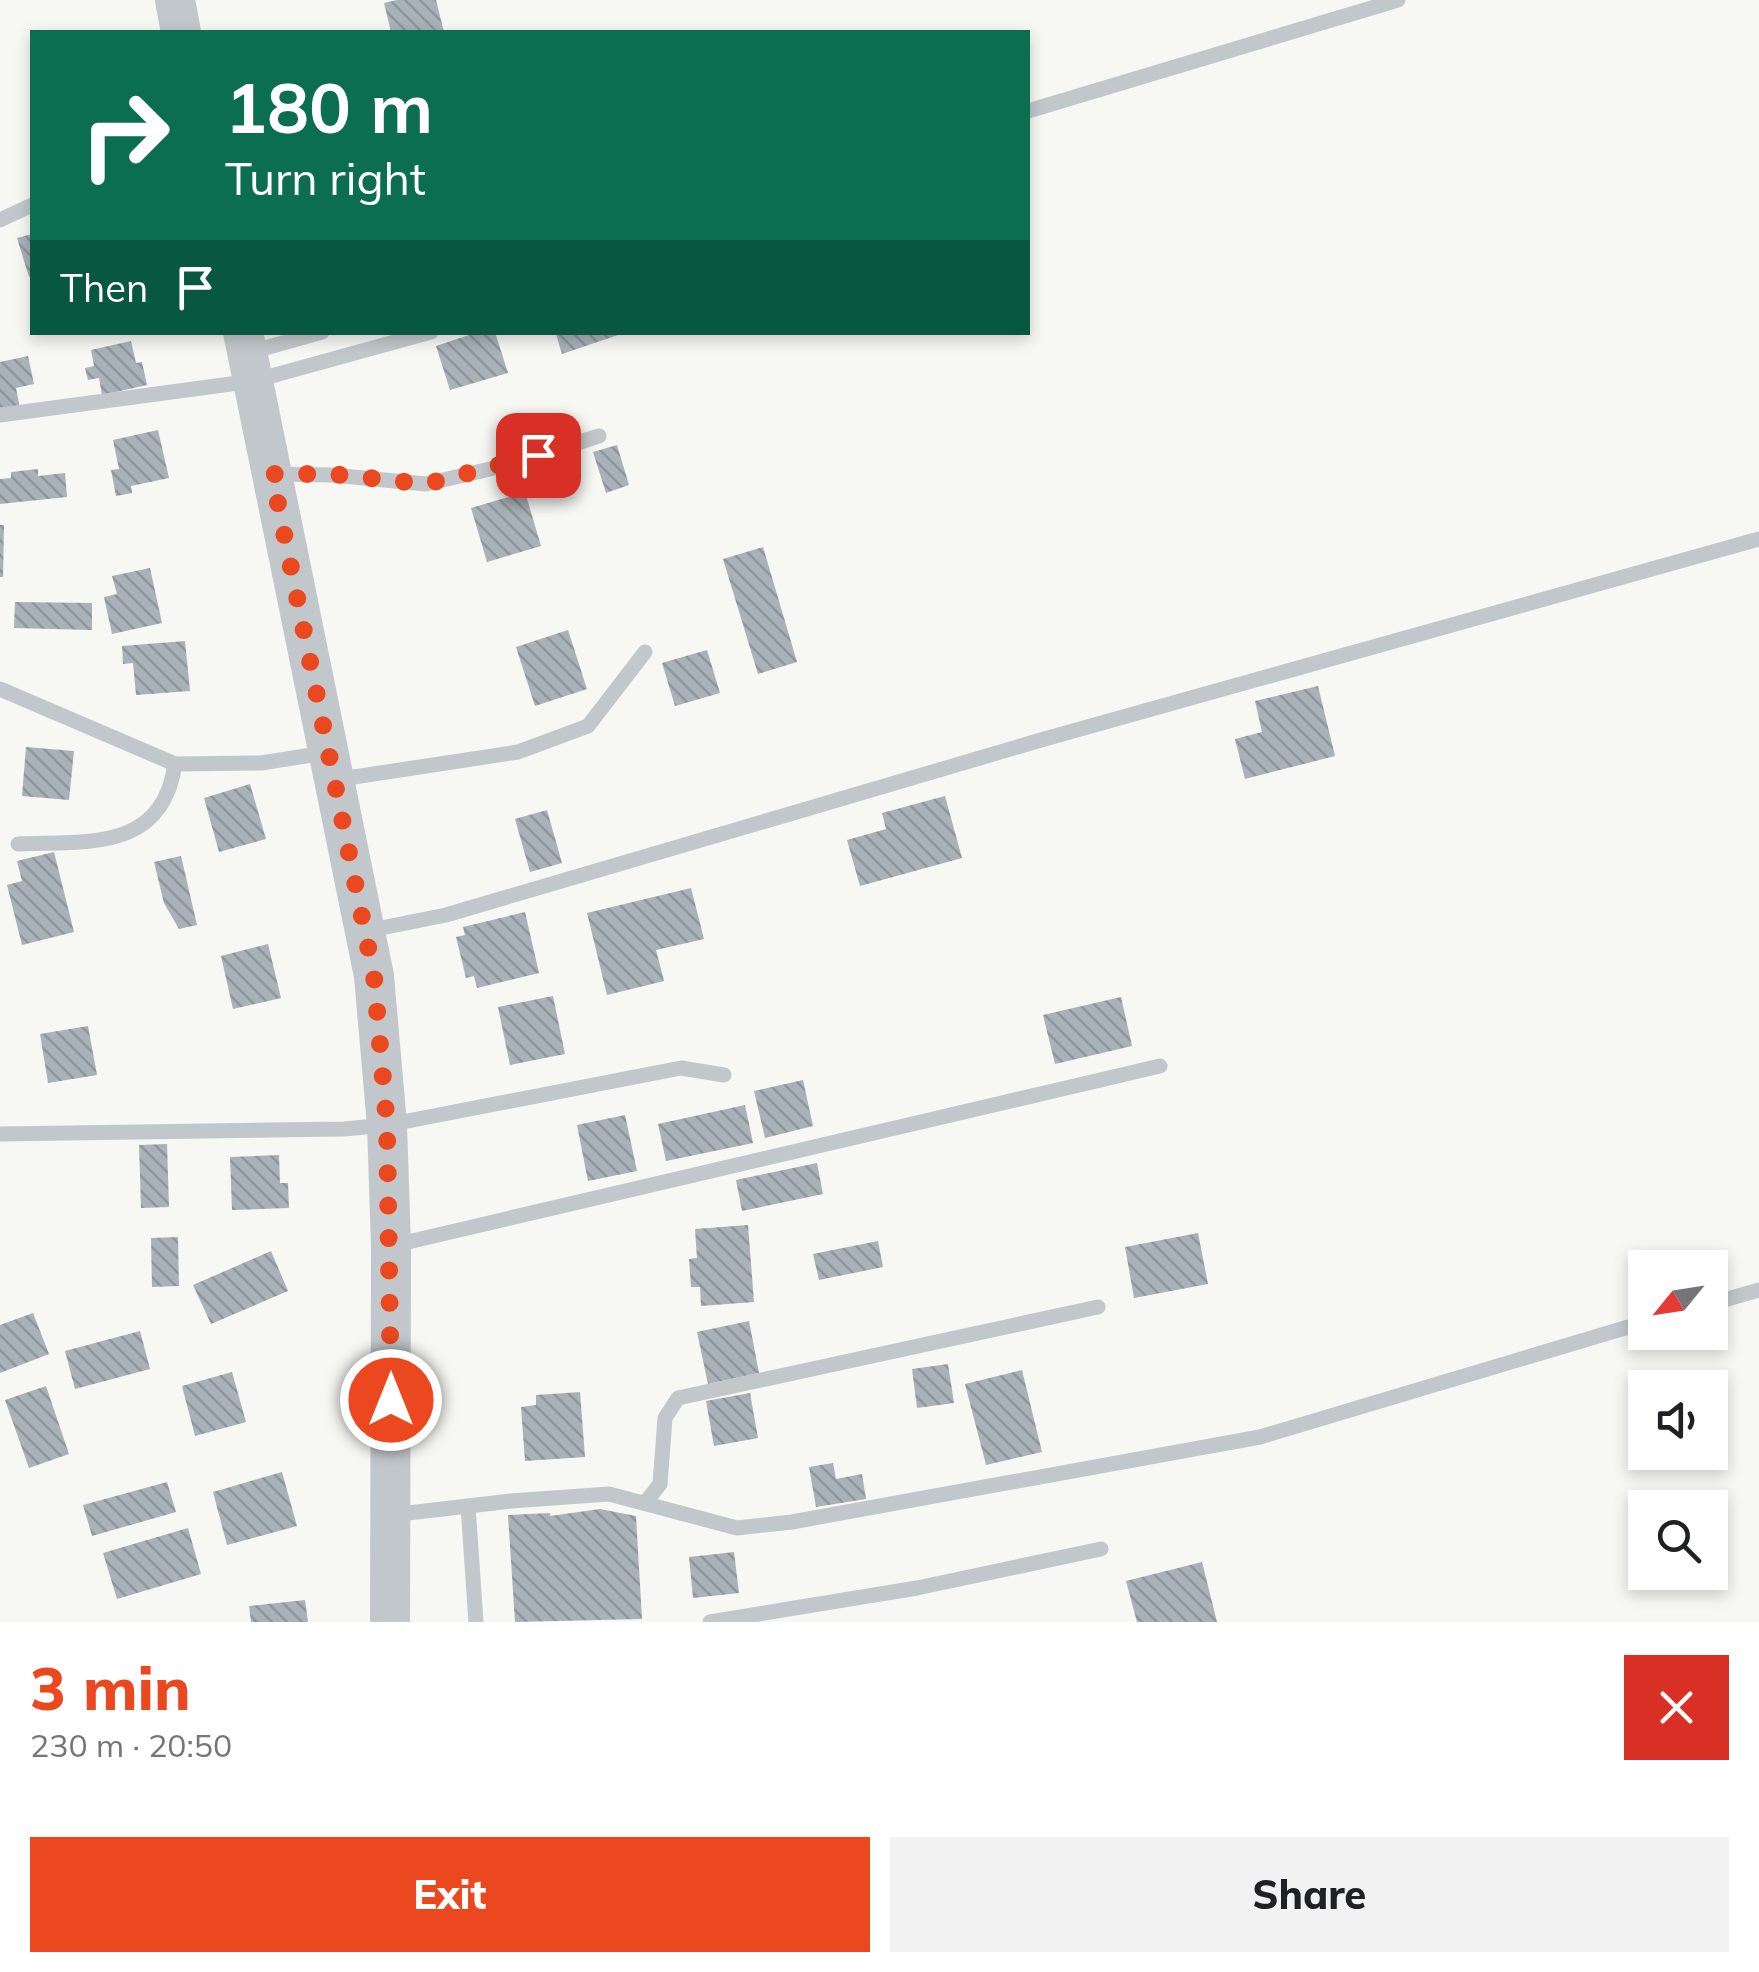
<!DOCTYPE html>
<html lang="en">
<head>
<meta charset="utf-8">
<style>
	body { margin:0; font-family:Mulish,sans-serif; background:#f2f2f2; color:#202124; height:100vh; display:flex; flex-direction:column; font-size:38px; white-space:nowrap }
	* { box-sizing:border-box; margin:0 }
	p { font-size:32px; color:#757577 }
	.icon { flex:none; width:55px; height:55px; fill:none; stroke:currentColor; stroke-width:2; stroke-linecap:round; stroke-linejoin:round }
	.map { position:relative; height:1622px; overflow:hidden }
	.panel { display:flex; flex-direction:column; background:#fff; flex:1 }
	.panel>* { flex:none }
	.guide { position:absolute; left:30px; top:30px; width:1000px; height:305px; border-radius:0px; box-shadow:0 5px 15px #0003; background:#0b6e4f; color:#fff; overflow:hidden }
	.needle { width:65px; rotate:240deg }
	.controls { position:absolute; left:1628px; top:1250px; display:grid; gap:20px }
	.controls a { display:grid; place-items:center; width:100px; height:100px; border-radius:0px; background:#fff; box-shadow:0 5px 15px #0003; font-size:50px }
	.pin { position:absolute; display:grid; place-items:center; width:85px; height:85px; color:#fff; margin:-42px; border-radius:20px; box-shadow:0 5px 15px #0006 }
	.me { position:absolute; width:110px; margin:-55px; rotate:0deg; stroke-linejoin:round; filter:drop-shadow(0 0 8px #0008) }
	.turn { display:flex; align-items:center; gap:35px; height:210px; padding:0 30px; font-size:45px }
	.turn .icon { width:130px; height:130px; stroke-width:2.5 }
	.turn b { display:block; font-size:70px; line-height:85px }
	.then { display:flex; align-items:center; height:95px; padding:0 30px; background:#0003; gap:20px; font-size:38px }
	.round { display:grid; place-items:center; flex:none; width:105px; height:105px; border-radius:0px; background:#f2f2f2 }
	.headline { display:flex; align-items:center; justify-content:space-between; height:170px; padding:0 30px }
	h1 { font-size:60px; font-weight:800; line-height:75px; color:#eb4820 }
	.cta { display:flex; gap:20px; margin-top:auto; padding:20px 30px }
	.cta a { flex:1; height:115px; border-radius:0px; background:#eb4820; color:#fff; font-size:40px; font-weight:800; line-height:115px; text-align:center }
	.cta a+a { background:#f2f2f2; color:#202124 }
	.map>svg:first-child { display:block }
	.building { fill:url(#building-back-hatch) }
	.lines { fill:none; stroke-linecap:round; stroke-linejoin:round }
	.service { stroke:#c2c7cb; stroke-width:15 }
	.tertiary { stroke:#c2c7cb; stroke-width:40 }
	.route { stroke:#eb4820; stroke-width:18; stroke-dasharray:0 32.4 }
</style>
</head>
<body>
<div class="map">
<svg width="1759" height="1622" viewBox="0 0 1759 1622">
	<defs>
		<pattern id="building-back-hatch" width="6" height="6" patternUnits="userSpaceOnUse" patternTransform="scale(2.5)"><rect width="6" height="6" fill="#a9b2b8"/><path d="M-1 5l2 2M0 0l6 6M5-1l2 2" fill="none" stroke="#8d969b"/></pattern>
	</defs>
	<rect width="100%" height="100%" fill="#f7f7f4"/>
	<g class="building">
		<polygon points="397,0 436,0 444,32 391,32 384,3"/>
		<polygon points="32,234 32,276 29,277 17,238"/>
		<polygon points="478,332 495,332 508,373 450,390 436,346"/>
		<polygon points="561,332 624,332 624,333 562,354 556,334"/>
		<polygon points="131,341 136,363 142,362 147,385 102,395 99,378 88,380 85,368 94,366 91,350"/>
		<polygon points="28,356 34,384 16,388 20,408 0,413 0,362"/>
		<polygon points="158,430 169,478 131,486 132,493 116,496 111,470 119,469 113,440"/>
		<polygon points="617,445 629,485 606,493 593,452"/>
		<polygon points="38,469 38,476 65,473 67,497 0,504 0,479 11,478 11,472"/>
		<polygon points="525,492 541,546 487,562 471,508"/>
		<polygon points="0,525 4,525 3,577 0,577"/>
		<polygon points="763,547 797,662 758,674 723,559"/>
		<polygon points="150,568 162,623 112,634 104,597 117,594 112,576"/>
		<polygon points="15,602 92,603 92,630 14,628"/>
		<polygon points="568,630 587,689 535,706 516,647"/>
		<polygon points="185,641 190,691 136,695 133,663 123,664 122,646"/>
		<polygon points="707,650 720,693 675,706 662,663"/>
		<polygon points="1318,686 1335,756 1245,779 1235,739 1262,732 1255,701"/>
		<polygon points="26,747 74,751 69,800 22,796"/>
		<polygon points="250,784 266,839 219,852 204,798"/>
		<polygon points="945,796 962,858 860,886 847,840 886,829 882,813"/>
		<polygon points="547,810 562,863 530,872 515,819"/>
		<polygon points="54,852 74,932 22,945 7,885 22,881 17,861"/>
		<polygon points="181,856 197,925 179,929 164,903 154,862"/>
		<polygon points="691,888 704,939 656,950 664,981 607,995 587,913"/>
		<polygon points="525,912 539,973 477,988 474,976 466,978 456,937 465,935 463,927"/>
		<polygon points="268,944 281,998 233,1009 221,956"/>
		<polygon points="553,996 565,1054 510,1065 498,1007"/>
		<polygon points="1121,997 1132,1046 1055,1064 1043,1015"/>
		<polygon points="88,1026 97,1075 48,1083 40,1034"/>
		<polygon points="803,1080 813,1126 765,1138 754,1091"/>
		<polygon points="745,1105 753,1143 666,1161 658,1124"/>
		<polygon points="625,1115 637,1171 588,1181 577,1125"/>
		<polygon points="167,1144 169,1207 141,1208 139,1145"/>
		<polygon points="279,1155 280,1183 288,1183 289,1208 232,1210 230,1157"/>
		<polygon points="817,1163 823,1194 742,1211 736,1180"/>
		<polygon points="748,1225 754,1302 701,1306 700,1287 691,1287 689,1259 697,1258 695,1229"/>
		<polygon points="1198,1233 1208,1284 1134,1298 1125,1247"/>
		<polygon points="178,1237 179,1286 152,1287 151,1238"/>
		<polygon points="878,1241 883,1267 819,1280 813,1254"/>
		<polygon points="271,1251 288,1291 211,1324 193,1285"/>
		<polygon points="33,1313 49,1354 0,1373 0,1325"/>
		<polygon points="749,1321 759,1373 708,1384 697,1332"/>
		<polygon points="140,1331 150,1369 75,1389 65,1351"/>
		<polygon points="948,1364 954,1403 917,1408 912,1369"/>
		<polygon points="1022,1370 1042,1452 986,1465 965,1384"/>
		<polygon points="232,1372 246,1422 195,1436 182,1386"/>
		<polygon points="46,1386 69,1454 29,1468 5,1400"/>
		<polygon points="580,1392 585,1457 525,1461 521,1407 536,1405 536,1395"/>
		<polygon points="750,1393 758,1438 714,1446 706,1401"/>
		<polygon points="833,1463 836,1479 862,1474 866,1499 816,1507 809,1467"/>
		<polygon points="282,1472 297,1526 227,1545 213,1492"/>
		<polygon points="167,1482 176,1512 92,1536 83,1505"/>
		<polygon points="600,1509 636,1516 642,1619 515,1622 508,1515 550,1513 550,1516"/>
		<polygon points="188,1528 201,1574 117,1599 103,1553"/>
		<polygon points="734,1552 739,1593 693,1598 689,1557"/>
		<polygon points="1202,1562 1217,1622 1137,1622 1126,1581"/>
		<polygon points="305,1600 308,1622 251,1622 249,1606"/>
	</g>
	<g class="lines">
		<g class="service">
			<polyline points="1028,111 1398,0"/>
			<polyline points="0,220 32,205"/>
			<polyline points="251,352 322,332"/>
			<polyline points="0,415 253,381 431,332"/>
			<polyline points="276,474 332,475 426,484 507,465 599,436"/>
			<polyline points="0,689 175,764 261,763 325,753"/>
			<polyline points="334,780 518,752 588,726 645,652"/>
			<path d="M18 844C88 841 162 852 175 764"/>
			<polyline points="366,931 446,915 1041,740 1759,539"/>
			<polyline points="0,1134 344,1129 387,1125 681,1068 724,1075"/>
			<polyline points="395,1245 1160,1066"/>
			<polyline points="1710,1304 1759,1290"/>
			<polyline points="645,1503 660,1484 665,1418 678,1398 1098,1307"/>
			<polyline points="468,1506 476,1622"/>
			<polyline points="391,1515 511,1501 609,1494 737,1528 792,1522 1260,1437 1645,1322"/>
			<polyline points="710,1622 917,1588 1101,1549"/>
		</g>
		<g class="tertiary">
			<polyline points="175,0 181,32"/>
			<polyline points="243,332 374,976 387,1125 391,1246 390,1622"/>
		</g>
	</g>
	<g class="lines">
		<polyline class="route" points="391,1400 387,1125 374,976 272,474 332,474 426,484 538,455"/>
	</g>
</svg>
<div class="controls">
<a><svg class="needle" viewBox="-14 -14 28 28"><path d="M0-13l5 13h-10z" fill="#e53935"/><path d="M0 13l5-13h-10z" fill="#757577"/></svg></a>
<a><svg class="icon" aria-label="sound" viewBox="0 0 24 24"><path d="M4 9h4l5-4v14l-5-4H4zM17 9q2 3 0 6"/></svg></a>
<a><svg class="icon" aria-label="search" viewBox="0 0 24 24"><circle cx="10" cy="10" r="6"/><path d="M15 15l6 6"/></svg></a>
</div>
<div class="pin" style="left:538px;top:455px;background:#d93025"><svg class="icon" aria-label="arrive" viewBox="0 0 24 24"><path d="M6 21V4h12l-3 4 3 4H6"/></svg></div>
<svg class="me" style="left:391px;top:1400px" viewBox="-20 -20 40 40"><circle r="17" fill="#eb4820" stroke="#fff" stroke-width="3"/><path d="M0-11L8 9 0 5-8 9z" fill="#fff"/></svg>
<div class="guide">
<div class="turn"><svg class="icon" aria-label="right" viewBox="0 0 24 24"><path d="M7 20v-9h11M14 6l5 5-5 5"/></svg><div><b>180 m</b>Turn right</div></div>
<div class="then">Then<svg class="icon" aria-label="arrive" viewBox="0 0 24 24"><path d="M6 21V4h12l-3 4 3 4H6"/></svg></div>
</div>
</div>
<section class="panel">
<div class="headline"><div><h1>3 min</h1><p>230 m · 20:50</p></div><a class="round" style="background:#d93025;color:#fff"><svg class="icon" aria-label="close" viewBox="0 0 24 24"><path d="M6 6l12 12M18 6L6 18"/></svg></a></div>
<div class="cta"><a>Exit</a><a>Share</a></div>
</section>
</body>
</html>
